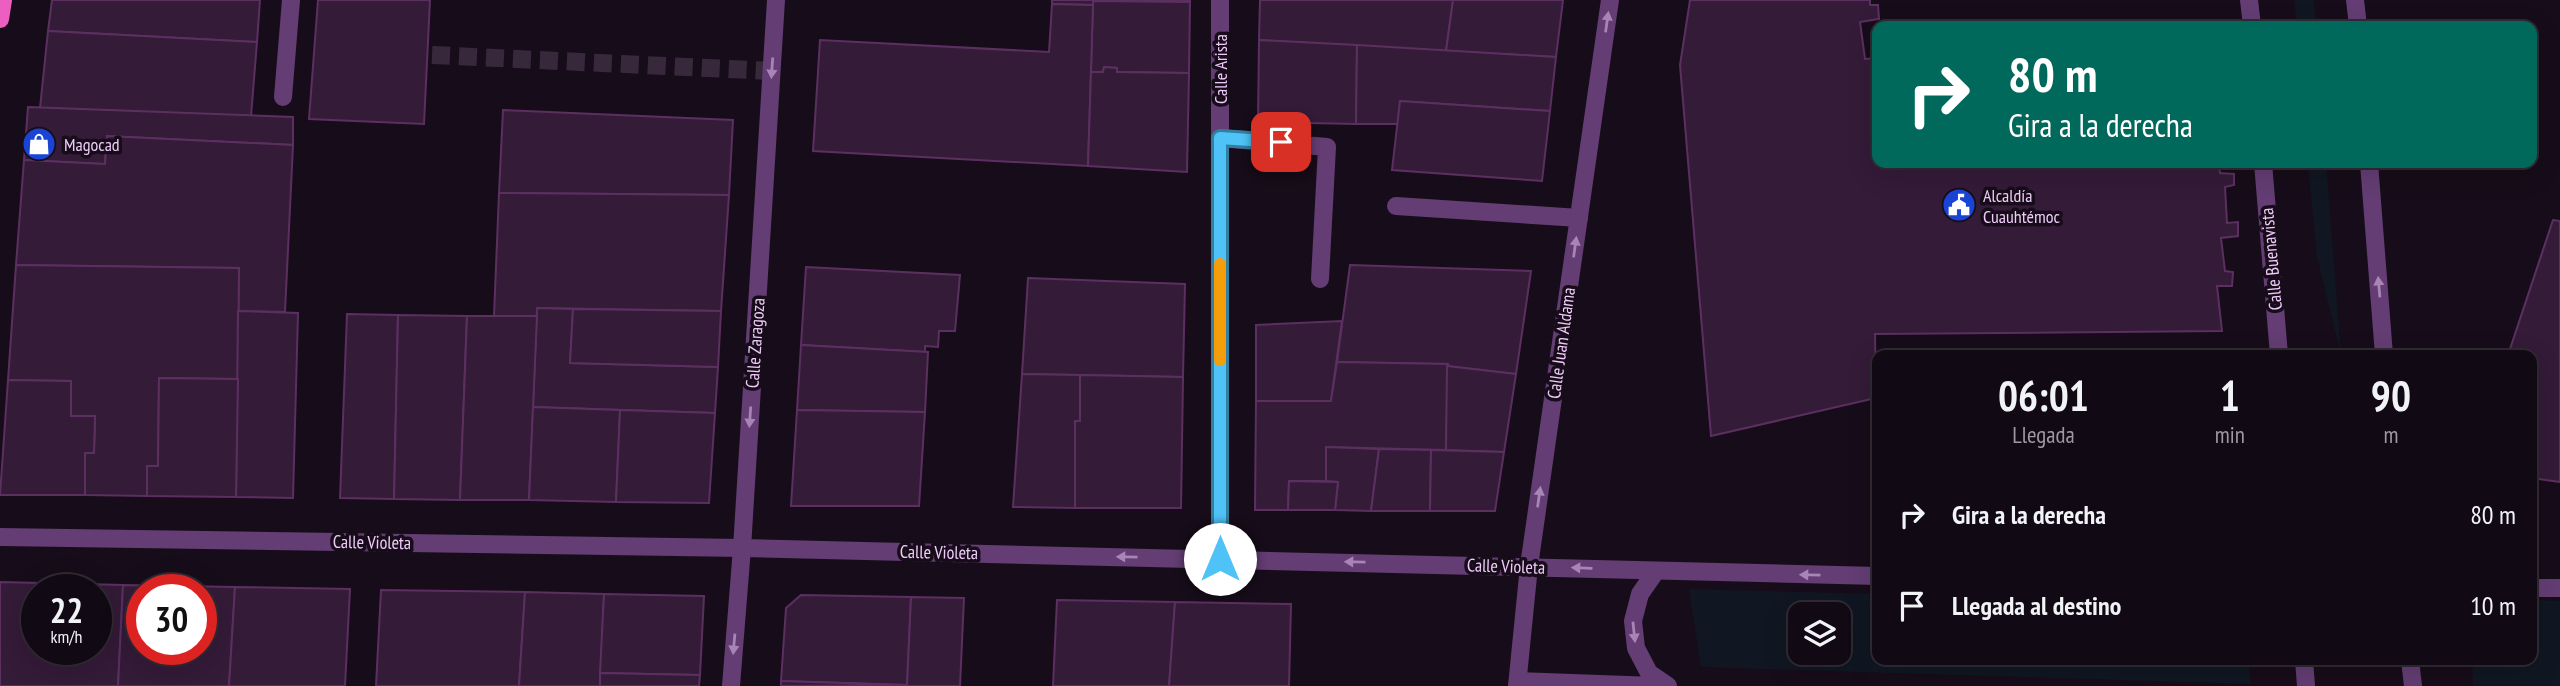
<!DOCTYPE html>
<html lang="es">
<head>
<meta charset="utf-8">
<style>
	body { margin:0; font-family:"PT Sans Narrow",sans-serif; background:#1a121c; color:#f1f3f6; height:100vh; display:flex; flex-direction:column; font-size:26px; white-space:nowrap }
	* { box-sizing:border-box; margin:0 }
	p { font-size:23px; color:#9c9aa0 }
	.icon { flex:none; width:38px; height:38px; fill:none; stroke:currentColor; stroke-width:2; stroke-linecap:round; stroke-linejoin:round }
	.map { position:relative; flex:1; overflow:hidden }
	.side { position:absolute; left:1872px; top:350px; width:665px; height:315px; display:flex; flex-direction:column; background:#110913; border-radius:14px; box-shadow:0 7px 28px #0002,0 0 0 2px #302a33 }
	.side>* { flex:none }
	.banner { position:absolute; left:1872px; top:21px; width:665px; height:147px; border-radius:14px; box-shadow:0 7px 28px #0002,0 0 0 2px #302a33; background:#00695c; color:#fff; overflow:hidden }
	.buttons { position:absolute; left:1788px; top:602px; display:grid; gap:14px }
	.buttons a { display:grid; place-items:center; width:63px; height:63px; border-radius:14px; background:#110913; box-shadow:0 7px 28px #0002,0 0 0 2px #302a33; font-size:35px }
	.speed { position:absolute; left:21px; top:574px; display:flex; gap:14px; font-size:35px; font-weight:700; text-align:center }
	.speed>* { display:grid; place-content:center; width:91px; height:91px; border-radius:50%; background:#110913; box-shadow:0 7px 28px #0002,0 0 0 2px #302a33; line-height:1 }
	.speed small { font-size:18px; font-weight:400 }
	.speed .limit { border:10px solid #d22; background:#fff; color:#111 }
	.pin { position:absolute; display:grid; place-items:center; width:60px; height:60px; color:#fff; margin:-30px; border-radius:14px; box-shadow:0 4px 10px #0006 }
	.me { position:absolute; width:77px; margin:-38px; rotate:0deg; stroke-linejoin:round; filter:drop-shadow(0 0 5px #0008) }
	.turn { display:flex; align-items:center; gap:24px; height:147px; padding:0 21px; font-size:32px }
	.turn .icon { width:91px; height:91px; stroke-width:2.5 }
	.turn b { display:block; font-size:49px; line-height:60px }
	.eta { display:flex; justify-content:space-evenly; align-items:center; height:119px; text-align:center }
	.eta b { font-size:42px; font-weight:700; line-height:49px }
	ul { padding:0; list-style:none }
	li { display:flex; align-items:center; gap:21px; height:91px; padding:0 21px }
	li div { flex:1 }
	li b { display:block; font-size:26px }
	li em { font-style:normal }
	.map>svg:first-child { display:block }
	.green { fill:#101722; fill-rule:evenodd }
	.building { fill:#341b38; stroke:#5b3061; stroke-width:2; fill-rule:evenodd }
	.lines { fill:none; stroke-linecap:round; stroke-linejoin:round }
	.minor-tunnel { stroke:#37293b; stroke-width:18; stroke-dasharray:18 9; stroke-linecap:butt }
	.minor { stroke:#633d73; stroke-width:18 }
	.major { stroke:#ec5fc1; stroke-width:18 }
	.oneway { fill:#a984b6 }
	.route-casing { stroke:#337fa1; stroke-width:18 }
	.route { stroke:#4fc3f7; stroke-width:12 }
	.slow { stroke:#f59e0b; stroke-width:12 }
	.labels { text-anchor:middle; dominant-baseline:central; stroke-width:7; stroke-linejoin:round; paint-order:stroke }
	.street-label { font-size:18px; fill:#efcbf9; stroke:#170c19 }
	.poi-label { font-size:18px; fill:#efcbf9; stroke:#170c19; text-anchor:start }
</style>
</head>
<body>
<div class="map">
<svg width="2560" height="686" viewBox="0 0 2560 686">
	<rect width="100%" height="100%" fill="#170c19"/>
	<g class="green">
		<polygon points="2294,0 2314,0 2316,26 2297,26"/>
		<polygon points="2308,163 2326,163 2341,355 2317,257"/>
		<path d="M1689 589 1878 594V660H2248L2251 684 1701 667ZM1801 614H1839V653H1801Z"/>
		<polygon points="2532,600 2560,601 2560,686 2473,686 2472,660 2532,660"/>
	</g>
	<g class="building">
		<polygon points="52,0 260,0 257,42 48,31"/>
		<polygon points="318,0 430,0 424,124 309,119"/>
		<polygon points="1052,0 1190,0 1190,2 1093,1 1093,5 1052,4"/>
		<polygon points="1260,0 1453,0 1446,51 1259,40"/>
		<polygon points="1453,0 1563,0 1556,57 1446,51"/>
		<polygon points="1690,0 1870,0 1870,5 1878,5 1879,19 1860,22 1865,59 1878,58 1878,163 2219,163 2220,173 2234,174 2234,185 2225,187 2227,223 2238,222 2238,236 2221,238 2225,271 2233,272 2232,286 2217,286 2222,331 1875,334 1876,398 1711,436 1680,65"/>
		<polygon points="1093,1 1190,2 1189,73 1117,72 1117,68 1104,67 1103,72 1091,72"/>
		<polygon points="1052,4 1093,5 1088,166 813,151 820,40 1049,52"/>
		<polygon points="48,31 257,42 251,116 40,108"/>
		<polygon points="1259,40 1357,45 1356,124 1258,122"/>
		<polygon points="1357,45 1556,57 1550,111 1400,101 1398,124 1356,124"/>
		<polygon points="1104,67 1117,68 1117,72 1189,73 1187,172 1088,166 1091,72 1103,72"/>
		<polygon points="1400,101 1550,111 1542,181 1392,170"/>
		<polygon points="28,107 293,117 293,145 107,136 105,164 24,160"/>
		<polygon points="503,110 733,120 729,195 499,193"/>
		<polygon points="107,136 293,145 285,312 238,311 239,268 16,265 24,160 105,164"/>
		<polygon points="499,193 729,195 721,311 537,308 537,316 494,316"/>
		<polygon points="2553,220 2560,221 2560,482 2532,478 2532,355 2508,355"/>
		<polygon points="16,265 239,268 238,379 159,378 158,466 147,466 147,496 85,495 85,453 94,453 95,416 71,416 71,381 8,380"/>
		<polygon points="1350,265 1531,271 1516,374 1447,366 1448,364 1337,362"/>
		<polygon points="806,267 960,275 955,331 939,331 938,347 925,346 925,352 801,345"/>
		<polygon points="1028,278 1185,284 1183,377 1022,374"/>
		<polygon points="537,308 573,309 570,363 718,367 715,413 533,407"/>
		<polygon points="573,309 721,311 718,367 570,363"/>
		<polygon points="238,311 298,313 293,498 236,497"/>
		<polygon points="347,314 398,315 394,499 340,498"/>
		<polygon points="398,315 467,316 460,500 394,499"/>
		<polygon points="467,316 537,316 529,500 460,500"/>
		<polygon points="1342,321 1331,401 1256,401 1256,325"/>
		<polygon points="801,345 928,352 925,412 797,410"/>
		<polygon points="1337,362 1448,364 1446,450 1326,447 1326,481 1289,481 1288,510 1255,510 1256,401 1331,401"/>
		<polygon points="1447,366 1516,374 1504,452 1446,450"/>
		<polygon points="1022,374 1080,375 1080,421 1075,421 1075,508 1013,507"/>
		<polygon points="1080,375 1183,377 1181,508 1075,508 1075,421 1080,421"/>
		<polygon points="159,378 238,379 236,497 147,496 147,466 158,466"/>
		<polygon points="8,380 71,381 71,416 95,416 94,453 85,453 85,495 0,495"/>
		<polygon points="533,407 620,410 616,502 529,500"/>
		<polygon points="620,410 715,413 709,503 616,502"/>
		<polygon points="797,410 925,412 919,506 791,506"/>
		<polygon points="1326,447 1379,449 1371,511 1335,510 1338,482 1326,481"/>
		<polygon points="1379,449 1431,450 1430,511 1371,511"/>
		<polygon points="1431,450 1504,452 1495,511 1430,511"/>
		<polygon points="1289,481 1338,482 1335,510 1288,510"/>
		<path d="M0 582 123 585 118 686H0ZM37 590H96V649H37Z"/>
		<path d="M123 585 235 587 229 686H118ZM142 590H201V649H142Z"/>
		<polygon points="235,587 350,589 345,686 229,686"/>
		<polygon points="381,590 525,592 519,686 376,686"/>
		<polygon points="525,592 604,594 600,686 519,686"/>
		<polygon points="604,594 704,596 700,675 600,673"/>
		<polygon points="801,595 911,597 907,685 781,681 786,608"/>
		<polygon points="911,597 964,598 960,686 907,686"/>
		<polygon points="1057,600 1175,602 1169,686 1053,686"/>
		<polygon points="1175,602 1291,604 1289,686 1169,686"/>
		<polygon points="600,673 700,675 699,686 600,686"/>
		<polygon points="781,681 907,685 781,686"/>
	</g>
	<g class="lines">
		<polyline class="minor-tunnel" points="432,55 772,71"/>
		<g class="minor">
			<polyline points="2249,0 2252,26"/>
			<polyline points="2355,0 2358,26"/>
			<polyline points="283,97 291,0"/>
			<polyline points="1220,138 1327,147 1320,279"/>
			<polyline points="2263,163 2279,355"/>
			<polyline points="2369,163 2384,355"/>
			<polyline points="1396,206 1579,218"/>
			<polyline points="0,537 742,548 1878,576"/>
			<polyline points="1220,559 1220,0"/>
			<polyline points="1656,571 1640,594 1633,621 1636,648 1649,673 1668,686"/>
			<polyline points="2532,588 2560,588"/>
			<polyline points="2304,660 2306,686"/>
			<polyline points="2410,660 2413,686"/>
			<polyline points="1518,681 1655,686"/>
			<polyline points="731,686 742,548 776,0"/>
			<polyline points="1517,686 1529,566 1610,0"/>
		</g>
		<polyline class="major" points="0,19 3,0"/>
	</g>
	<defs><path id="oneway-solid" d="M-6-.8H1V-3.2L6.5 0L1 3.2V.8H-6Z" transform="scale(1.75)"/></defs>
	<g class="oneway">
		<use href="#oneway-solid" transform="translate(1607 22) rotate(-82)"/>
		<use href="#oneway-solid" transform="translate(772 68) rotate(94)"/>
		<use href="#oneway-solid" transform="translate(1575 247) rotate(-82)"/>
		<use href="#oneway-solid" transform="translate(2379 287) rotate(-95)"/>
		<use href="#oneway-solid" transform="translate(750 417) rotate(94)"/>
		<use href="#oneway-solid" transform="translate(1539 497) rotate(-82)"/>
		<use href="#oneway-solid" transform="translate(1127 557) rotate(-179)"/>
		<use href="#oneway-solid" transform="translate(1355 562) rotate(-179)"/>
		<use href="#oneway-solid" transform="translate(1582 568) rotate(-178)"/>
		<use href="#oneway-solid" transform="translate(1810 575) rotate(-179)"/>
		<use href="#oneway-solid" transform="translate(1634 632) rotate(84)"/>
		<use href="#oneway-solid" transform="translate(734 644) rotate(95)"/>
	</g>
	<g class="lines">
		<defs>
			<polyline id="route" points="1220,559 1220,138 1281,142"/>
		</defs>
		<use href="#route" class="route-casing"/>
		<use href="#route" class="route"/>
		<polyline class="slow" points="1220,264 1220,360"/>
	</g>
	<defs>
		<symbol id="shop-disc" viewBox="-11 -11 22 22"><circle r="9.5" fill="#1a44d6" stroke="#170c19"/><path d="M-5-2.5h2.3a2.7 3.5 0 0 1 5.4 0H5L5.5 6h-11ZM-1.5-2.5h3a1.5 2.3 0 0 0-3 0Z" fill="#fff"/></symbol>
		<symbol id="civic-disc" viewBox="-11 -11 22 22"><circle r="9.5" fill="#1a44d6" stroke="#170c19"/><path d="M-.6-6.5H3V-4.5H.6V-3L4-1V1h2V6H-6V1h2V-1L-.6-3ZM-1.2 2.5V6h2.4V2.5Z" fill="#fff"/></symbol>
	</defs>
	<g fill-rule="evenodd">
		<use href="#shop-disc" x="20" y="125" width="38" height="38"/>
		<use href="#civic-disc" x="1940" y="186" width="38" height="38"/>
	</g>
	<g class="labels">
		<g class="street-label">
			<text transform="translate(1220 69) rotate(-90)">Calle Arista</text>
			<text transform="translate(2271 259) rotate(-95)">Calle Buenavista</text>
			<text transform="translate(755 343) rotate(-86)">Calle Zaragoza</text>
			<text transform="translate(1561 343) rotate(-82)">Calle Juan Aldama</text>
			<text transform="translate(372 542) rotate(1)">Calle Violeta</text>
			<text transform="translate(939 552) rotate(1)">Calle Violeta</text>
			<text transform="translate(1506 566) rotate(2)">Calle Violeta</text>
		</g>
		<g class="poi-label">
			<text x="64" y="144">Magocad</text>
			<text x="1983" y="195">Alcaldía<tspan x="1983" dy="21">Cuauhtémoc</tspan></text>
		</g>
	</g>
</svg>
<div class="buttons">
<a><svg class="icon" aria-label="layers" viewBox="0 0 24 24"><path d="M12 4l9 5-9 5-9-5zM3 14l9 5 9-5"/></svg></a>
</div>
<div class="speed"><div>22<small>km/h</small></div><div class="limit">30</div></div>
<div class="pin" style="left:1281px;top:142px;background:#d93025"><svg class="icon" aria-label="arrive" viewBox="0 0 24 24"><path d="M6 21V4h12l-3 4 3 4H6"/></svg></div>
<svg class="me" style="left:1220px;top:559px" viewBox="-20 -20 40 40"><circle r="19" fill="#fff"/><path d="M0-13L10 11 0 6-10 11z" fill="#4fc3f7"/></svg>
<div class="banner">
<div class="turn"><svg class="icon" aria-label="right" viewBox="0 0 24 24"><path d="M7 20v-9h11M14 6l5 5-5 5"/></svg><div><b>80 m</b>Gira a la derecha</div></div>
</div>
<section class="side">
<div class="eta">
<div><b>06:01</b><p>Llegada</p></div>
<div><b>1</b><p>min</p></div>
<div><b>90</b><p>m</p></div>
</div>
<ul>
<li><svg class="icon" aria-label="right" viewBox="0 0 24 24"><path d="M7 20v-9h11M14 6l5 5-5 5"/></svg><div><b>Gira a la derecha</b></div><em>80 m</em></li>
<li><svg class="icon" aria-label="arrive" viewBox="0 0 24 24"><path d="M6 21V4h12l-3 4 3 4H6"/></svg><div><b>Llegada al destino</b></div><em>10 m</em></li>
</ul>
</section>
</div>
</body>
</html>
